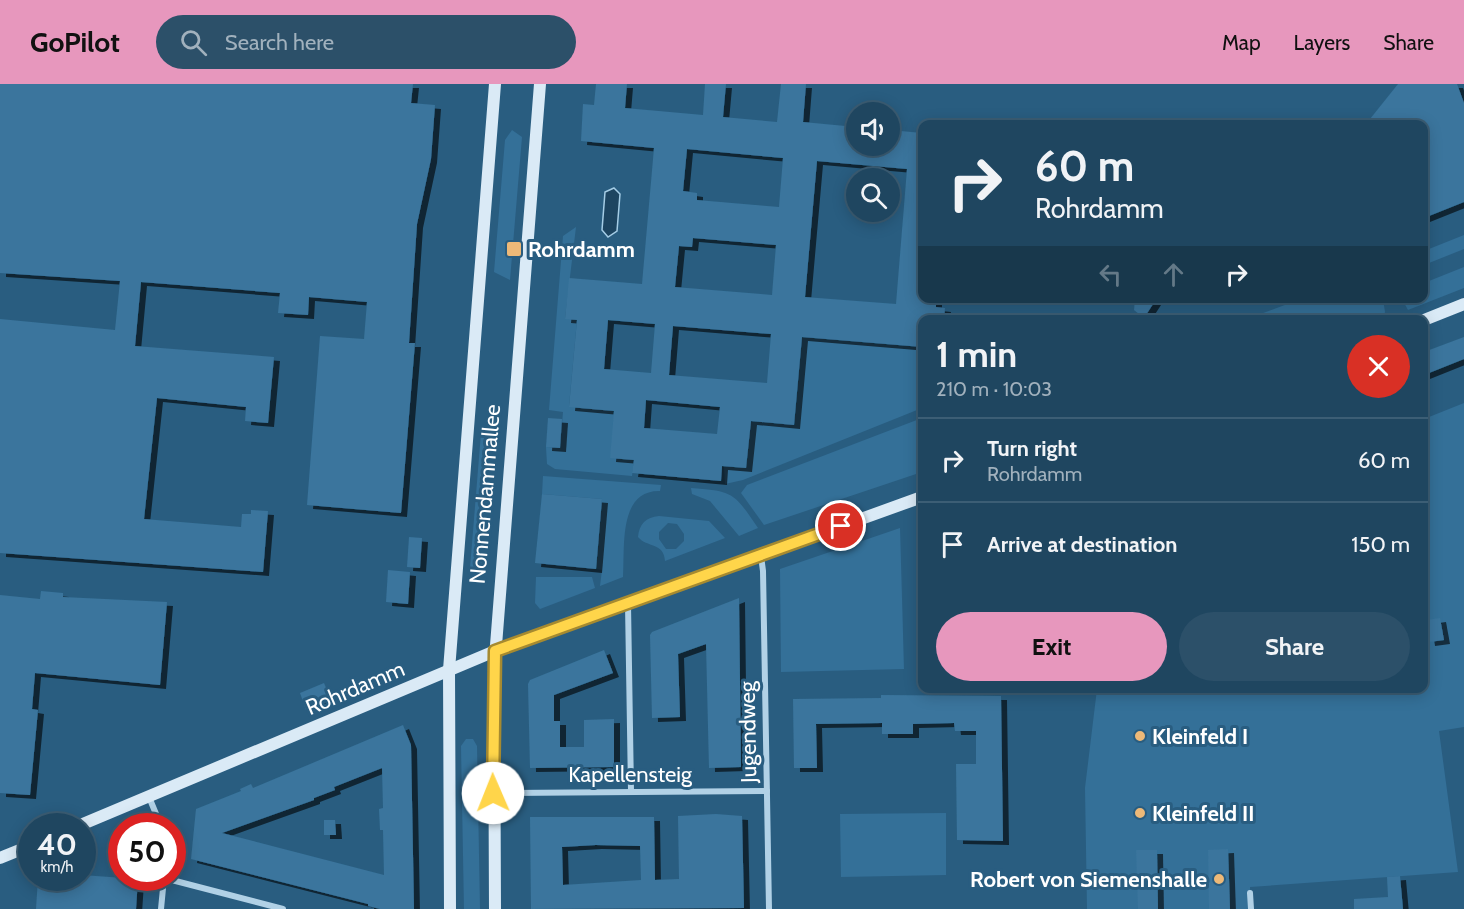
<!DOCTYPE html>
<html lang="en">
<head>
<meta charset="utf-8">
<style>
	body { margin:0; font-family:Cabin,sans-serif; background:#2c5069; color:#f1f3f6; height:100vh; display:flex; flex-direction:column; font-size:22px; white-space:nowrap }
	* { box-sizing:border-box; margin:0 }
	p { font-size:20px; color:#a1b1bd }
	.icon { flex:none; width:33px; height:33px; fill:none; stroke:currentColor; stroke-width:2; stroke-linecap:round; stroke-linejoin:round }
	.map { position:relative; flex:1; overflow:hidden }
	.sheet { position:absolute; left:918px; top:231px; width:510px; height:378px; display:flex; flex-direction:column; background:#1f4660; border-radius:12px; box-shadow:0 3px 15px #0003,0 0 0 2px #3c5e75 }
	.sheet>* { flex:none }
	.guide { position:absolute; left:918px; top:36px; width:510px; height:183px; border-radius:12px; box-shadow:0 3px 15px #0003,0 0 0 2px #3c5e75; background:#1f4660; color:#f1f3f6; overflow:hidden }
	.fabs { position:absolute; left:846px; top:18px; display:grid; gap:12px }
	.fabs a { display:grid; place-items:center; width:54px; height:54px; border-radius:50%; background:#1f4660; box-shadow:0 3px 15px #0003,0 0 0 2px #3c5e75; font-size:30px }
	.speed { position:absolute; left:18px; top:729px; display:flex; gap:12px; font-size:30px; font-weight:700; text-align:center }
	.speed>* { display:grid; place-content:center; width:78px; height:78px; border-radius:50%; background:#1f4660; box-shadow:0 3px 15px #0003,0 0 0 2px #3c5e75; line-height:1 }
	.speed small { font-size:15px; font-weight:400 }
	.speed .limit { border:9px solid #d22; background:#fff; color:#111 }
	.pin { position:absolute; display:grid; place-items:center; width:51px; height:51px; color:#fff; margin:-26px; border:3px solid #fff; border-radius:50%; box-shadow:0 2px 6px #0007 }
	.me { position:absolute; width:66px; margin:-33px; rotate:359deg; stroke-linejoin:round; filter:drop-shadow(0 0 4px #0008) }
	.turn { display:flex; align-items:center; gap:21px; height:126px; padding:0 18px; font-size:27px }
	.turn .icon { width:78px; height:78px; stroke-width:2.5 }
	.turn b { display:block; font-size:42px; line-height:51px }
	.lanes { display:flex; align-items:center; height:57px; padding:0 18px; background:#0003; justify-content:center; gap:30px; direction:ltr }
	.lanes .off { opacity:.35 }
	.round { display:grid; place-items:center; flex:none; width:63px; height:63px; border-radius:32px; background:#2c5069 }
	.head { display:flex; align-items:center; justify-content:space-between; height:102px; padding:0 18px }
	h1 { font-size:36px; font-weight:700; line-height:45px }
	.action { display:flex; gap:12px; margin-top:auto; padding:12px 18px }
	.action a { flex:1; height:69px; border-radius:36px; background:#e797bd; color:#111; font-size:24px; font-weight:700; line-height:69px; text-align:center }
	.action a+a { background:#2c5069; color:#f1f3f6 }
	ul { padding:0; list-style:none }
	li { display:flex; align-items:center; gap:18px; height:84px; padding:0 18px; border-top:2px solid #3c5e75 }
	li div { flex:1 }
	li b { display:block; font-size:22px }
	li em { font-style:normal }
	header { display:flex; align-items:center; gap:36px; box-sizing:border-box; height:84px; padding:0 30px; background:#e797bd; color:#111 }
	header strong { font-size:28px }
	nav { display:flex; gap:33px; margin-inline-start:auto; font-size:21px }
	.search { width:420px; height:54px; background:#2c5069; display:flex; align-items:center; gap:15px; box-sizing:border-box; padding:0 21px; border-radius:33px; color:#a1b1bd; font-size:22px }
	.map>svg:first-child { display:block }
	.green { fill:#347098; fill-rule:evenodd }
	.water { fill:#1d4561; stroke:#a5cde6; stroke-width:1.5 }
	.building { fill:#3a759d; fill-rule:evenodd; filter:url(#shadow) }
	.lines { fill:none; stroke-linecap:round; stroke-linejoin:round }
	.minor { stroke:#b1d1e6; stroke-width:6 }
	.secondary { stroke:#daeaf6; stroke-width:12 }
	.route-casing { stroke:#a68a30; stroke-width:15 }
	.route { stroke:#ffd54a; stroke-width:10 }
	.poi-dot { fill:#edb978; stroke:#295d80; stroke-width:2 }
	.labels { text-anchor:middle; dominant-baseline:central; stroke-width:6; stroke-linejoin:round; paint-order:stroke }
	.poi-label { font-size:22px; font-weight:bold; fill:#fff; stroke:#295d80; text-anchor:start }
	.street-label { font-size:22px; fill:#fff; stroke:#295d80 }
</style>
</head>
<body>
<header>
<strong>GoPilot</strong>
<div class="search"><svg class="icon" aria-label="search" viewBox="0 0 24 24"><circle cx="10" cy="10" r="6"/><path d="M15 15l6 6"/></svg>Search here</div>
<nav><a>Map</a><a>Layers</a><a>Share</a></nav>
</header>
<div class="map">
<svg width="1464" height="825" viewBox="0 0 1464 825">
	<defs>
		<filter id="shadow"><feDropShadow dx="6" dy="4" stdDeviation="0" flood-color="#0009"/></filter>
	</defs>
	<rect width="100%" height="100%" fill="#295d80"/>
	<g class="green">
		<polygon points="512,46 522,53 510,196 494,188 505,56"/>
		<polygon points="576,143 565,234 577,236 569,322 614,327 634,376 632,392 555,385 547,380 546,363 560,364 563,328 549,326 563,152"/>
		<polygon points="1464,151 1464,165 1424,181 1424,167"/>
		<polygon points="1464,183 1464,204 1408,226 1402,215 1424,214 1424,199"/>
		<polygon points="1301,215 1383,215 1385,228 1383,235 1247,235"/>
		<polygon points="802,253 921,263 919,291 922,292 922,324 743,396 725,400 724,382 746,384 751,337 794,341"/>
		<polygon points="1464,319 1464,643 1439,647 1458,788 1250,803 1251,825 1087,825 1085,704 1097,605 1424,604 1424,335"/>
		<polygon points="922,334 922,388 764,441 741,409 747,401"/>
		<polygon points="481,349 496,359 486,485 470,484"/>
		<path d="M543 392 661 401 660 407C618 406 625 463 623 493L600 502 602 486 596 485 602 415 542 410Z"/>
		<path d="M691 404C734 407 734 409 758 444L739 452 710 417 692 410Z"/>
		<path d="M659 432 709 437 725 454 665 477C664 458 647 464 638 453 639 440 646 433 659 432ZM668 439 677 440 684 450V457L676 465H666L659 455V448Z"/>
		<polygon points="900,444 904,585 781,588 780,485"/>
		<polygon points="536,493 592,493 595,504 540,525 535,519"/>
		<polygon points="466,655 473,655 477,662 480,825 464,825 461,662"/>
		<polygon points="946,729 946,791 841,793 840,730"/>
		<path d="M121 748V781C108 773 108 757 121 748Z"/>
	</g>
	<polygon class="water" points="614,104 620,110 617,147 608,153 602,146 605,108"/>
	<g class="building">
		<polygon points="0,0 413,0 411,19 435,21 431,75 417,140 409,259 415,259 401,429 307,421 320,252 364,255 367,218 309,213 308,231 278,229 280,209 141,198 135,262 274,273 268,339 245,337 246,323 157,314 144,435 241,443 242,430 251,430 251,426 268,427 263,488 0,469 0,235 115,246 120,197 0,189"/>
		<path d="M596 0H627L625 24 703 31 705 0H726L723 33 777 38 781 0H806L803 38 856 43V62H890V46L922 49V214H936V223L945 224 944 236H922V263L802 253 794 341 751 337 746 384 722 382 721 397 632 389 634 376 610 374 614 327 569 323 577 236 565 235 569 194 642 200 654 64 581 57 583 20 594 21ZM687 65 783 74 779 123 697 116V109L683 107ZM817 77 907 85 896 220 805 213ZM693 154 776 161 772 211 675 203 679 162 692 163ZM608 236 655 240 651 289 604 285ZM673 242 771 250 767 299 669 291ZM646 316 720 323 717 350 644 344Z"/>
		<polygon points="1398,0 1457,0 1464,19 1464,118 1424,134 1424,40 1366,40"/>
		<polygon points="1135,214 1157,214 1144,234 1134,226"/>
		<polygon points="1464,253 1464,275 1424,291 1424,268"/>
		<polygon points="548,334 562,335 560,364 546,363"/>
		<polygon points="542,410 602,415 596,485 535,479"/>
		<polygon points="409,453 422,454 420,484 407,483"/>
		<polygon points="388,486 410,488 408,520 386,518"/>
		<polygon points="41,507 63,509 63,513 167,518 160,601 35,589 32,625 38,626 30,711 0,709 0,511 40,515"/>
		<polygon points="739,514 741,683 709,684 706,560 678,570 680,633 652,634 650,551 652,548"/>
		<polygon points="1440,534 1444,556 1429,558 1426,536"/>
		<polygon points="604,566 613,589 554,611 554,637 560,637 560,663 584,663 584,636 614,635 614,683 530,684 528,600 530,596"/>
		<polygon points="324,599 331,616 306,626 300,609"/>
		<polygon points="881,611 1001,612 1003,757 957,756 956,680 976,680 976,647 955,647 954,639 913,640 913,650 882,650 882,639 816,640 817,684 794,684 793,615 881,614"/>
		<path d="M403 641 411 661 414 825H380L368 822V820L191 775 196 725 241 707 240 705 251 700 253 704ZM382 684 383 724 379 725 380 746H383L384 791 222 749 314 716V714L335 706 334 703Z"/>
		<path d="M716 730 742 732 744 824 531 825 530 733H654L655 796 679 795 678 732ZM596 761 640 762 641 796 563 801 562 763Z"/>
		<polygon points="324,736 335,736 336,751 324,751"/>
		<polygon points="1228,765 1230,825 1209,825 1208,766"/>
		<polygon points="1136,766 1157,766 1158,825 1138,825"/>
		<polygon points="82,791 138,795 136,825 36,825 38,794 82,794"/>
		<polygon points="1400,792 1403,825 1354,825 1354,815 1388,813 1387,793"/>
	</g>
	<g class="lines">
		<g class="minor">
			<polyline points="761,472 763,487 769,825"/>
			<polyline points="628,520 631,707"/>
			<polyline points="494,709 767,707"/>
			<polyline points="149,713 161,742"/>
			<polyline points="164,794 283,825"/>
			<polyline points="1250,809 1251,825"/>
			<polyline points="161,825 164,794"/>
		</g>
		<g class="secondary">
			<polyline points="1424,236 1464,220"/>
			<polyline points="78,742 495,567 922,413"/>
			<polyline points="0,774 32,761"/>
			<polyline points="450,825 449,586 495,0"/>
			<polyline points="495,825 494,587 540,0"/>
		</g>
	</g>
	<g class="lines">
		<defs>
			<polyline id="route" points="493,709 495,567 841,442"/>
		</defs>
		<use href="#route" class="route-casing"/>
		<use href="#route" class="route"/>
	</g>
	<g class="poi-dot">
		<rect x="506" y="157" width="16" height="16" rx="3"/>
		<circle cx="1140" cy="652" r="6"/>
		<circle cx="1140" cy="729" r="6"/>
		<circle cx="1219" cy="795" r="6"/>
	</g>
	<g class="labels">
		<g class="poi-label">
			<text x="528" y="165">Rohrdamm</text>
			<text x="1152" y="652">Kleinfeld I</text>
			<text x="1152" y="729">Kleinfeld II</text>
			<text x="1207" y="795" text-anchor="end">Robert von Siemenshalle</text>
		</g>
		<g class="street-label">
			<text transform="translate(485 410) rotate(-85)">Nonnendammallee</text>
			<text transform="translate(355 604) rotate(-23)">Rohrdamm</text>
			<text transform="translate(748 648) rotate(-91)">Jugendweg</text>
			<text x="630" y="690">Kapellensteig</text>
		</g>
	</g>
</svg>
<div class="fabs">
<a><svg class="icon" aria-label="sound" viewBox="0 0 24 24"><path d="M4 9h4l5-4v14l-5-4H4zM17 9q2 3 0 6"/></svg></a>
<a><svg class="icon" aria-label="search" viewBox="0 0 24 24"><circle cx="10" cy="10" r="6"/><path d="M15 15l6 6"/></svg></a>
</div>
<div class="speed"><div>40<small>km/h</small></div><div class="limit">50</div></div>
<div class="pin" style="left:841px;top:442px;background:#d93025"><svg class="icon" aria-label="arrive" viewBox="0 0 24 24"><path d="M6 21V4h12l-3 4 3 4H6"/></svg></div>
<svg class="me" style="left:493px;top:709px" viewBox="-20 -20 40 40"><circle r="19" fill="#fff"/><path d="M0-13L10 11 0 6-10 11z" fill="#ffd54a"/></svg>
<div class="guide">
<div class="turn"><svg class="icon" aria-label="right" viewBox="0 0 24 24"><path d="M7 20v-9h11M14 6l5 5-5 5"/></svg><div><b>60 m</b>Rohrdamm</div></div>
<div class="lanes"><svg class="icon off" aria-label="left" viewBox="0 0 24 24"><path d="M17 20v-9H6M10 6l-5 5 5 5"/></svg><svg class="icon off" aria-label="ahead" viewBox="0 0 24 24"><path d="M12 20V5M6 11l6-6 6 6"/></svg><svg class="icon" aria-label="right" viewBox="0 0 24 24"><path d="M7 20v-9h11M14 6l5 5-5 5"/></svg></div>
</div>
<section class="sheet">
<div class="head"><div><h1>1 min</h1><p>210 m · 10:03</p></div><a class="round" style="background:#d93025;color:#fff"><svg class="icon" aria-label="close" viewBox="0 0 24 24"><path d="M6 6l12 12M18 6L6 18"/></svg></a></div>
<ul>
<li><svg class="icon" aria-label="right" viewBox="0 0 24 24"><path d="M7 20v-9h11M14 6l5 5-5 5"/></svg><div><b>Turn right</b><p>Rohrdamm</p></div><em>60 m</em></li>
<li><svg class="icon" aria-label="arrive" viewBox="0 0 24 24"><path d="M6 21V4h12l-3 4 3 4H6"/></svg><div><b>Arrive at destination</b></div><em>150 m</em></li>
</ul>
<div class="action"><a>Exit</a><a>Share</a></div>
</section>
</div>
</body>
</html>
